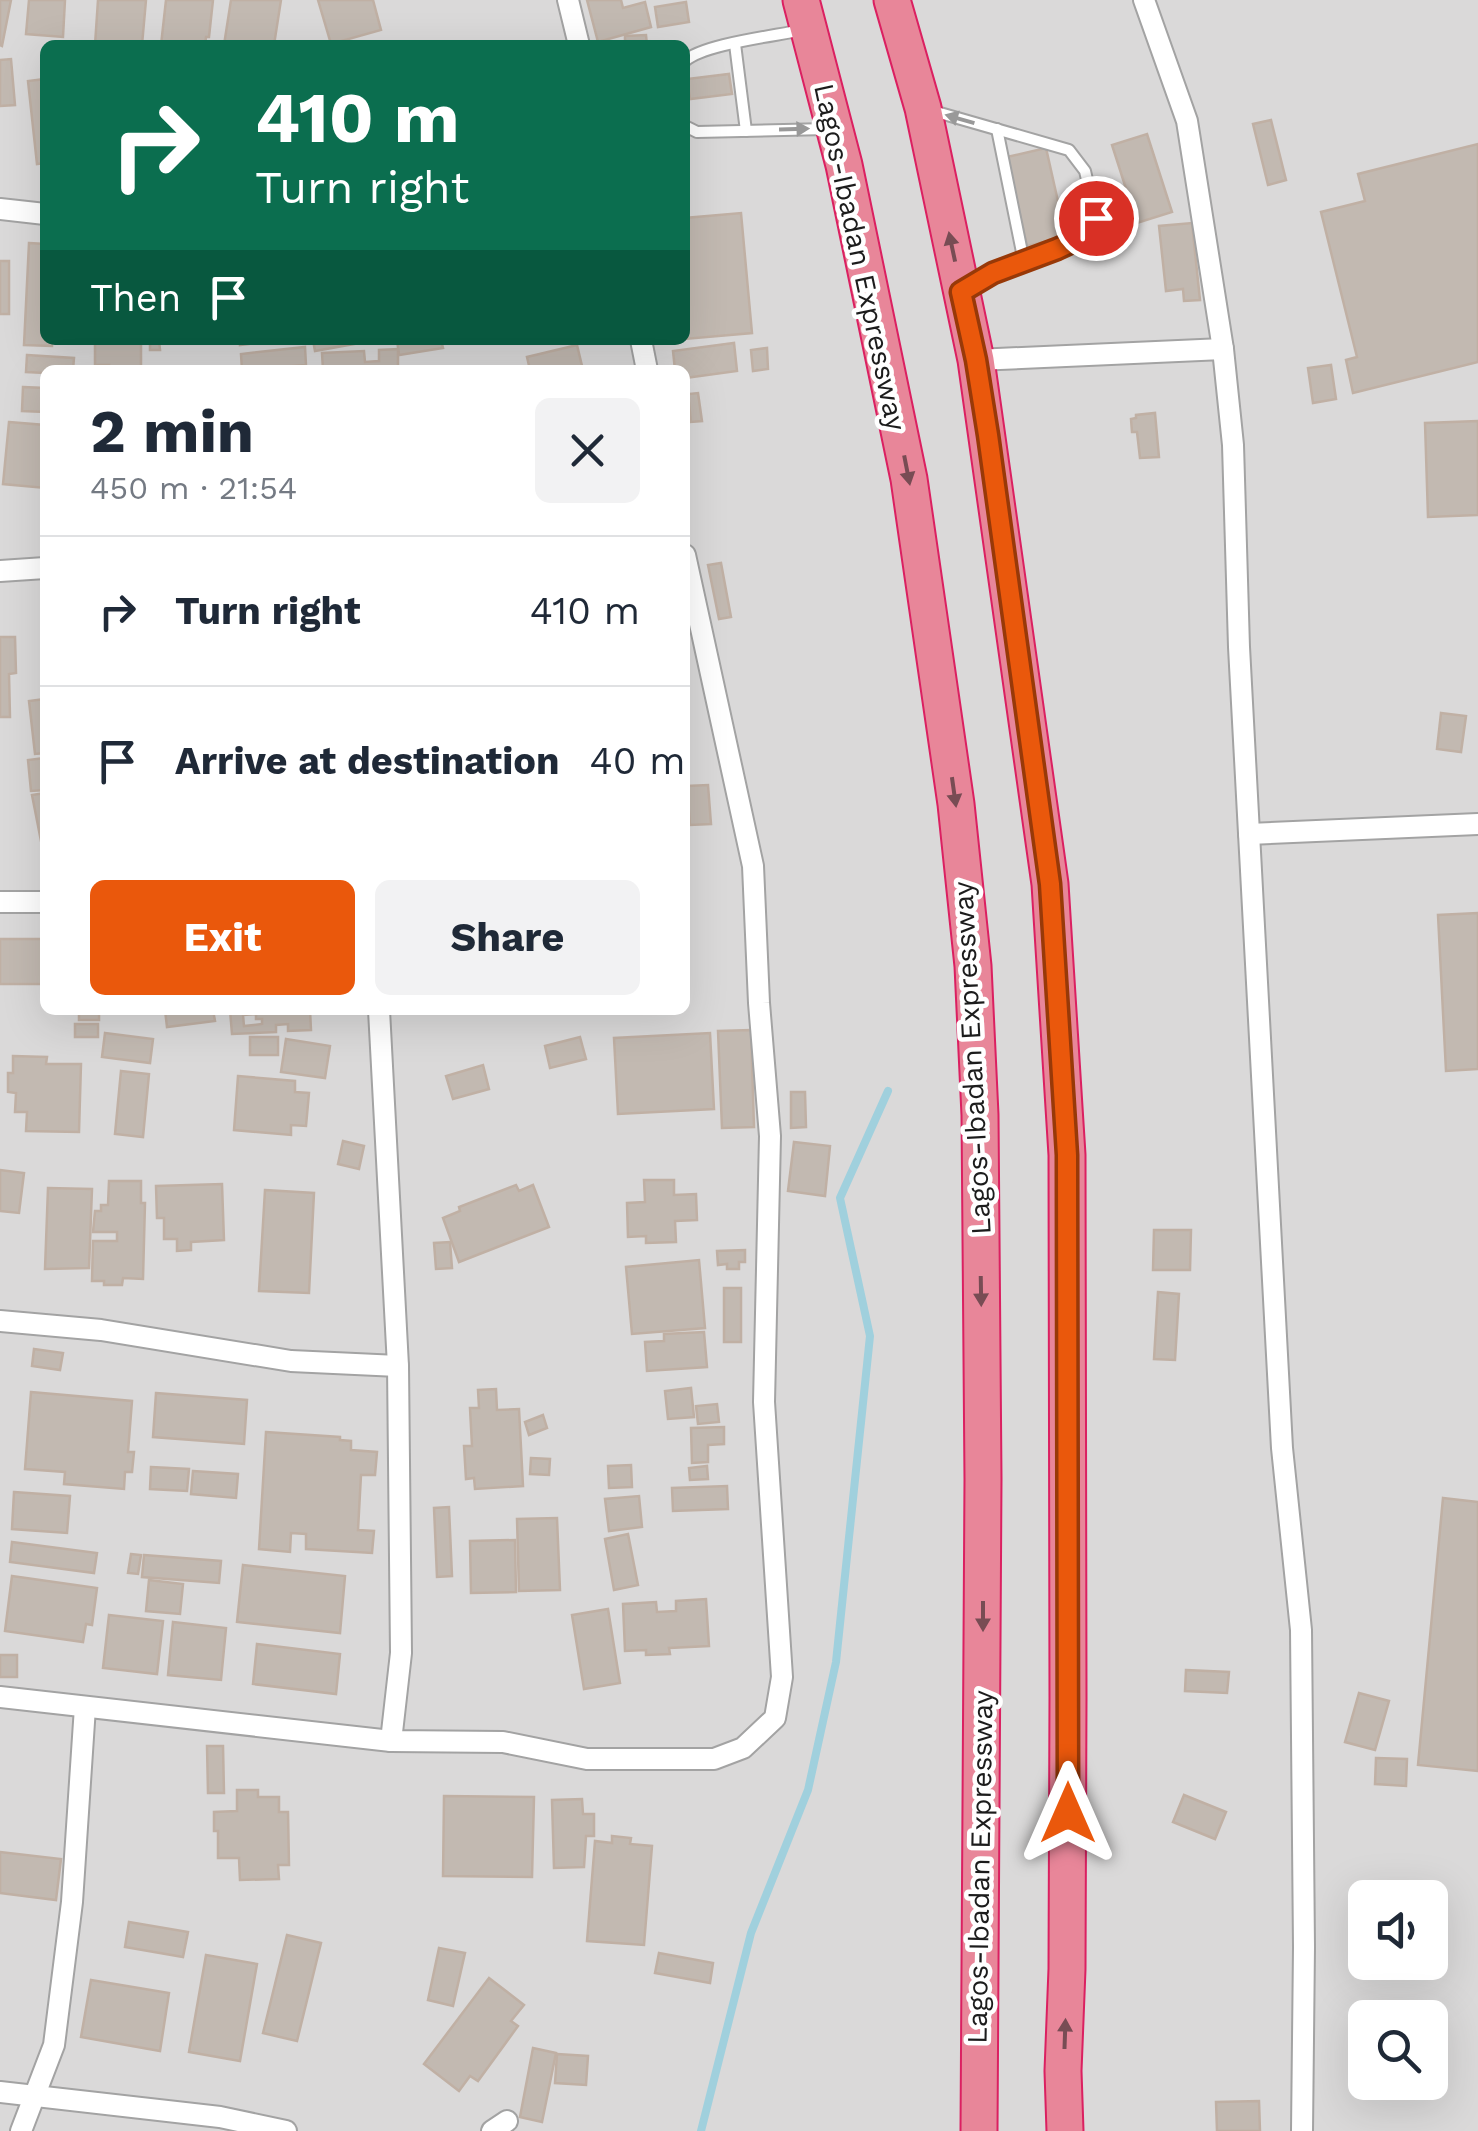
<!DOCTYPE html>
<html lang="en">
<head>
<meta charset="utf-8">
<style>
	body { margin:0; font-family:"Work Sans",sans-serif; background:#f2f2f3; color:#1f2937; height:100vh; display:flex; flex-direction:column; font-size:38px; white-space:nowrap }
	* { box-sizing:border-box; margin:0 }
	p { font-size:32px; color:#747a83 }
	.icon { flex:none; width:55px; height:55px; fill:none; stroke:currentColor; stroke-width:2; stroke-linecap:round; stroke-linejoin:round }
	.map { position:relative; flex:1; overflow:hidden }
	.panel { position:absolute; left:40px; top:365px; width:650px; height:650px; display:flex; flex-direction:column; background:#fff; border-radius:15px; box-shadow:0 10px 40px #0002 }
	.panel>* { flex:none }
	.guide { position:absolute; left:40px; top:40px; width:650px; height:305px; border-radius:15px; box-shadow:0 10px 40px #0002; background:#0b6e4f; color:#fff; overflow:hidden }
	.fabs { position:absolute; left:1348px; top:1880px; display:grid; gap:20px }
	.fabs a { display:grid; place-items:center; width:100px; height:100px; border-radius:15px; background:#fff; box-shadow:0 10px 40px #0002; font-size:50px }
	.pin { position:absolute; display:grid; place-items:center; width:85px; height:85px; color:#fff; margin:-42px; border:5px solid #fff; border-radius:50%; box-shadow:0 2px 10px #0007 }
	.me { position:absolute; width:110px; margin:-55px; rotate:0deg; stroke-linejoin:round; filter:drop-shadow(0 0 8px #0008) }
	.turn { display:flex; align-items:center; gap:35px; height:210px; padding:0 50px; font-size:45px }
	.turn .icon { width:130px; height:130px; stroke-width:2.5 }
	.turn b { display:block; font-size:70px; line-height:85px }
	.then { display:flex; align-items:center; height:95px; padding:0 50px; background:#0003; gap:20px; font-size:38px }
	.round { display:grid; place-items:center; flex:none; width:105px; height:105px; border-radius:15px; background:#f2f2f3 }
	.overview { display:flex; align-items:center; justify-content:space-between; height:170px; padding:0 50px }
	h1 { font-size:60px; font-weight:700; line-height:75px }
	.primary-button { display:flex; gap:20px; margin-top:auto; padding:20px 50px }
	.primary-button a { flex:1; height:115px; border-radius:15px; background:#ea580c; color:#fff; font-size:40px; font-weight:700; line-height:115px; text-align:center }
	.primary-button a+a { background:#f2f2f3; color:#1f2937 }
	ul { padding:0; list-style:none }
	li { display:flex; align-items:center; gap:30px; height:150px; padding:0 50px; border-top:2px solid #e0e1e3 }
	li div { flex:1 }
	li b { display:block; font-size:38px }
	li em { font-style:normal }
	.map>svg:first-child { display:block }
	.residential { fill:#dad9d9; fill-rule:evenodd }
	.lines { fill:none; stroke-linecap:round; stroke-linejoin:round }
	.stream { stroke:#a0d0dd; stroke-width:8 }
	.building { fill:#c2b9b1; stroke:#c0b0a4; stroke-width:2.5; fill-rule:evenodd }
	.service-casing { stroke:#a3a3a3; stroke-width:14 }
	.minor-casing { stroke:#a3a3a3; stroke-width:24 }
	.motorway-casing { stroke:#db2061; stroke-width:39 }
	.service { stroke:#fff; stroke-width:10 }
	.minor { stroke:#fff; stroke-width:20 }
	.motorway { stroke:#e88699; stroke-width:35 }
	.oneway { fill:#999 }
	.oneway2 { fill:#784c54 }
	.route-casing { stroke:#983908; stroke-width:25 }
	.route { stroke:#ea580c; stroke-width:18 }
	.labels { text-anchor:middle; dominant-baseline:central; stroke-width:9; stroke-linejoin:round; paint-order:stroke }
	.street-label { font-size:28px; fill:#1c1c1c; stroke:#fff }
</style>
</head>
<body>
<div class="map">
<svg width="1478" height="2131" viewBox="0 0 1478 2131">
	<rect width="100%" height="100%" fill="#eeeae1"/>
	<path class="residential" d="M0 0H1478V2131H0ZM45 45H685V340H45ZM45 370H685V1010H45ZM1365 1898H1430V1962H1365ZM1365 2018H1430V2082H1365Z"/>
	<g class="lines">
		<polyline class="stream" points="701,2131 751,1933 808,1790 836,1662 870,1336 840,1198 888,1091"/>
	</g>
	<g class="building">
		<polygon points="0,0 11,0 2,46 0,45"/>
		<polygon points="29,0 65,0 63,37 26,34"/>
		<polygon points="98,0 146,0 142,45 95,45"/>
		<polygon points="166,0 213,0 209,37 206,37 205,45 161,45"/>
		<polygon points="231,0 281,0 274,45 224,45"/>
		<polygon points="318,0 373,0 381,30 331,44"/>
		<polygon points="587,0 621,0 623,8 645,2 651,27 598,42"/>
		<polygon points="686,2 689,22 658,27 655,7"/>
		<polygon points="646,35 647,45 625,45 625,36"/>
		<polygon points="11,59 15,105 0,106 0,60"/>
		<polygon points="729,74 732,94 690,99 687,79"/>
		<polygon points="45,79 45,163 37,164 28,81"/>
		<polygon points="1271,120 1286,180 1268,185 1253,124"/>
		<polygon points="1147,134 1172,212 1137,223 1112,145"/>
		<polygon points="1478,144 1478,362 1353,393 1346,360 1357,357 1321,212 1365,201 1358,174"/>
		<polygon points="1046,148 1066,237 1027,246 1007,157"/>
		<polygon points="741,213 752,333 685,339 685,218"/>
		<polygon points="1192,223 1200,300 1184,301 1183,289 1166,291 1159,226"/>
		<polygon points="29,243 45,244 45,340 69,341 52,341 52,346 24,345"/>
		<rect x="0" y="261" width="9" height="53"/>
		<polygon points="95,340 141,340 141,370 109,370 109,365 95,365"/>
		<polygon points="150,340 159,340 160,350 150,350"/>
		<polygon points="240,340 278,340 240,345"/>
		<polygon points="313,340 364,340 365,342 315,351"/>
		<polygon points="397,340 441,340 443,348 399,355"/>
		<polygon points="734,343 737,371 685,378 685,370 675,370 673,351"/>
		<polygon points="577,345 583,370 530,370 527,357"/>
		<polygon points="305,347 306,365 242,370 241,354"/>
		<polygon points="767,348 768,369 753,371 751,350"/>
		<polygon points="398,349 398,366 323,370 322,353 364,351 365,362 379,361 379,350"/>
		<polygon points="27,355 74,358 73,370 45,370 45,373 26,372"/>
		<polygon points="1331,365 1336,399 1313,403 1308,368"/>
		<polygon points="23,387 45,388 45,412 22,411"/>
		<polygon points="698,393 702,421 691,422 688,394"/>
		<polygon points="1155,413 1159,457 1140,458 1137,432 1132,432 1131,419 1136,418 1136,415"/>
		<polygon points="1478,421 1478,515 1428,517 1425,423"/>
		<polygon points="9,422 45,425 45,488 3,484"/>
		<polygon points="721,563 731,617 719,619 708,565"/>
		<polygon points="0,637 15,637 16,673 9,674 10,717 0,717"/>
		<polygon points="45,699 45,753 35,754 29,701"/>
		<polygon points="1441,713 1466,716 1461,752 1437,749"/>
		<polygon points="45,758 45,790 31,791 28,760"/>
		<polygon points="708,785 711,824 690,825 687,786"/>
		<polygon points="45,793 45,840 41,841 32,795"/>
		<polygon points="1478,913 1478,1069 1446,1071 1438,915"/>
		<rect x="0" y="939" width="45" height="45"/>
		<rect x="79" y="1010" width="20" height="10"/>
		<polygon points="165,1010 213,1010 215,1021 167,1027"/>
		<path d="M230 1010H310L311 1030 288 1031V1024L276 1025V1032L232 1034ZM256 1014V1019H262V1024L244 1026 243 1015Z"/>
		<rect x="75" y="1024" width="23" height="13"/>
		<polygon points="751,1030 754,1127 722,1128 718,1031"/>
		<polygon points="105,1033 153,1039 150,1063 102,1057"/>
		<polygon points="710,1033 714,1109 618,1114 614,1038"/>
		<rect x="250" y="1037" width="28" height="18"/>
		<polygon points="580,1037 586,1059 550,1068 545,1046"/>
		<polygon points="286,1039 330,1046 325,1078 281,1072"/>
		<polygon points="13,1056 47,1057 46,1064 81,1064 79,1132 26,1131 27,1112 15,1112 16,1093 8,1092 8,1073 13,1073"/>
		<polygon points="483,1065 489,1089 453,1099 446,1076"/>
		<polygon points="121,1071 149,1074 143,1137 115,1134"/>
		<polygon points="238,1076 295,1081 295,1092 309,1093 306,1126 291,1125 291,1135 234,1130"/>
		<polygon points="791,1092 805,1092 806,1127 791,1128"/>
		<polygon points="343,1141 364,1146 359,1169 338,1164"/>
		<polygon points="794,1142 830,1146 825,1196 788,1191"/>
		<polygon points="0,1170 24,1173 19,1213 0,1211"/>
		<polygon points="644,1180 674,1180 674,1195 696,1194 697,1220 675,1221 676,1242 646,1243 646,1236 628,1237 627,1203 645,1202"/>
		<polygon points="109,1181 141,1181 141,1203 145,1203 143,1279 123,1278 122,1285 104,1285 104,1281 92,1281 93,1241 117,1241 117,1232 93,1232 95,1211 101,1211 101,1205 108,1205"/>
		<polygon points="222,1184 224,1240 191,1242 191,1250 177,1251 177,1239 164,1239 164,1218 157,1218 156,1186"/>
		<polygon points="516,1185 519,1191 533,1185 549,1227 459,1262 443,1218 460,1211 459,1207"/>
		<polygon points="48,1188 92,1189 89,1268 45,1269"/>
		<polygon points="265,1190 314,1193 309,1293 259,1291"/>
		<polygon points="1154,1230 1191,1230 1190,1270 1153,1270"/>
		<polygon points="450,1242 452,1268 436,1269 434,1243"/>
		<polygon points="745,1250 745,1262 739,1262 739,1269 727,1269 727,1264 718,1265 717,1251"/>
		<polygon points="699,1260 705,1328 632,1334 626,1267"/>
		<rect x="724" y="1288" width="17" height="54"/>
		<polygon points="1158,1292 1179,1294 1175,1360 1154,1359"/>
		<polygon points="704,1332 707,1367 647,1371 645,1342 664,1341 664,1334"/>
		<polygon points="34,1349 63,1353 60,1370 32,1366"/>
		<polygon points="691,1388 694,1417 668,1419 665,1391"/>
		<polygon points="496,1389 497,1410 519,1409 523,1486 475,1489 474,1478 466,1479 464,1446 472,1446 470,1408 479,1408 478,1390"/>
		<polygon points="31,1392 132,1401 128,1452 134,1452 132,1472 125,1472 124,1489 64,1484 65,1472 25,1469"/>
		<polygon points="156,1393 247,1400 244,1444 153,1437"/>
		<polygon points="717,1404 719,1422 698,1424 696,1406"/>
		<polygon points="543,1415 547,1428 529,1435 525,1422"/>
		<polygon points="724,1427 724,1444 708,1445 708,1462 692,1463 691,1428"/>
		<polygon points="266,1432 340,1437 340,1440 351,1441 351,1450 377,1452 375,1475 361,1475 358,1530 374,1531 372,1553 306,1549 306,1534 291,1533 290,1552 259,1549"/>
		<polygon points="531,1458 550,1459 549,1475 530,1474"/>
		<polygon points="631,1465 632,1487 609,1488 608,1466"/>
		<polygon points="707,1466 708,1479 690,1480 689,1468"/>
		<polygon points="151,1467 189,1469 187,1491 150,1489"/>
		<polygon points="193,1471 238,1474 236,1498 191,1494"/>
		<polygon points="727,1486 728,1509 673,1511 672,1488"/>
		<polygon points="14,1492 70,1496 67,1533 12,1529"/>
		<polygon points="639,1496 642,1527 609,1531 605,1499"/>
		<polygon points="1443,1498 1478,1502 1478,1771 1418,1765"/>
		<polygon points="449,1507 452,1576 437,1577 434,1508"/>
		<polygon points="557,1518 560,1590 519,1591 517,1519"/>
		<polygon points="628,1534 638,1585 614,1590 605,1539"/>
		<polygon points="515,1540 516,1592 471,1593 470,1541"/>
		<polygon points="12,1542 97,1553 94,1573 10,1562"/>
		<polygon points="131,1554 141,1555 138,1574 128,1573"/>
		<polygon points="144,1555 221,1561 219,1583 142,1577"/>
		<polygon points="243,1565 345,1576 340,1633 237,1622"/>
		<polygon points="12,1576 97,1588 92,1625 86,1624 83,1642 5,1631"/>
		<polygon points="149,1580 183,1584 180,1614 146,1611"/>
		<polygon points="706,1599 709,1646 669,1648 670,1654 646,1655 646,1650 625,1651 623,1604 656,1602 657,1612 676,1611 676,1601"/>
		<polygon points="608,1609 620,1683 584,1689 572,1615"/>
		<polygon points="109,1615 163,1621 157,1674 103,1668"/>
		<polygon points="173,1622 226,1628 221,1680 168,1675"/>
		<polygon points="257,1644 340,1654 336,1694 253,1684"/>
		<rect x="0" y="1655" width="17" height="22"/>
		<polygon points="1186,1670 1229,1672 1227,1693 1185,1691"/>
		<polygon points="1359,1693 1389,1701 1375,1750 1345,1742"/>
		<polygon points="207,1746 223,1746 224,1793 208,1793"/>
		<polygon points="1376,1758 1407,1759 1406,1786 1375,1784"/>
		<polygon points="237,1790 258,1790 258,1797 279,1797 279,1812 288,1812 289,1865 278,1865 279,1879 240,1880 239,1858 218,1858 218,1831 214,1831 214,1812 237,1811"/>
		<polygon points="1184,1795 1226,1812 1215,1839 1173,1822"/>
		<polygon points="444,1796 534,1797 532,1877 443,1876"/>
		<polygon points="582,1799 583,1814 594,1814 594,1836 586,1836 584,1867 554,1868 552,1800"/>
		<polygon points="612,1836 631,1838 630,1844 652,1846 644,1945 587,1941 595,1841 612,1843"/>
		<polygon points="0,1852 61,1859 56,1900 0,1893"/>
		<polygon points="1430,1916 1445,1919 1441,1942 1430,1940"/>
		<polygon points="129,1922 188,1932 183,1957 125,1947"/>
		<polygon points="287,1935 321,1943 297,2041 263,2033"/>
		<polygon points="439,1948 465,1953 453,2006 428,2000"/>
		<polygon points="659,1953 713,1963 710,1983 655,1973"/>
		<polygon points="206,1955 257,1964 240,2061 189,2052"/>
		<polygon points="489,1978 524,2005 511,2021 518,2026 478,2081 470,2076 459,2091 424,2064"/>
		<polygon points="91,1980 169,1993 160,2051 81,2037"/>
		<polygon points="533,2048 556,2053 542,2122 520,2117"/>
		<polygon points="557,2054 588,2056 586,2085 555,2083"/>
		<polygon points="1259,2101 1260,2131 1217,2131 1216,2102"/>
	</g>
	<g class="lines">
		<defs>
			<g id="service">
				<polyline points="735,44 746,131"/>
				<path d="M685 61C703 44 775 36 802 30"/>
				<polyline points="933,111 1069,150 1085,171 1096,218 1087,235 1057,249 993,273 966,289"/>
				<polyline points="685,126 697,132 827,129"/>
				<polyline points="997,129 1024,262"/>
			</g>
			<g id="minor">
				<polyline points="568,0 579,45"/>
				<polyline points="1144,0 1187,121 1223,349 1233,445 1239,647 1282,1448 1301,1630 1304,1947 1302,2131"/>
				<polyline points="0,209 45,214"/>
				<polyline points="641,340 647,370"/>
				<polyline points="976,360 1223,349"/>
				<polyline points="0,571 45,568"/>
				<polyline points="1249,834 1478,824"/>
				<polyline points="0,902 45,902"/>
				<polyline points="379,1010 398,1366 401,1653 391,1741"/>
				<polyline points="0,1321 101,1330 291,1361 398,1366"/>
				<polyline points="0,1697 391,1741 503,1742 587,1759 714,1759 743,1748 775,1718 782,1677 764,1402 770,1136 759,1003 753,866 685,555"/>
				<polyline points="0,2092 220,2117 286,2131"/>
				<polyline points="21,2131 54,2045 72,1902 85,1707"/>
				<polyline points="492,2131 507,2121"/>
			</g>
			<g id="motorway">
				<polyline points="801,0 844,165 909,479 956,804 973,966 980,1115 983,1479 979,2131"/>
				<polyline points="892,0 923,108 976,360 1050,884 1067,1155 1068,1697 1067,1969 1063,2071 1065,2131"/>
			</g>
		</defs>
		<use href="#service" class="service-casing"/>
		<use href="#minor" class="minor-casing"/>
		<use href="#motorway" class="motorway-casing"/>
		<use href="#service" class="service"/>
		<use href="#minor" class="minor"/>
		<use href="#motorway" class="motorway"/>
	</g>
	<defs><path id="oneway-solid" d="M-6-.8H1V-3.2L6.5 0L1 3.2V.8H-6Z" transform="scale(2.5)"/></defs>
	<g class="oneway">
		<use href="#oneway-solid" transform="translate(960 119) rotate(-164)"/>
		<use href="#oneway-solid" transform="translate(794 129) rotate(-2)"/>
	</g>
	<g class="oneway2">
		<use href="#oneway-solid" transform="translate(952 247) rotate(-102)"/>
		<use href="#oneway-solid" transform="translate(907 470) rotate(79)"/>
		<use href="#oneway-solid" transform="translate(954 792) rotate(82)"/>
		<use href="#oneway-solid" transform="translate(981 1291) rotate(89)"/>
		<use href="#oneway-solid" transform="translate(983 1616) rotate(90)"/>
		<use href="#oneway-solid" transform="translate(1065 2034) rotate(-88)"/>
	</g>
	<g class="lines">
		<defs>
			<polyline id="route" points="1068,1813 1067,1155 1050,884 988,435 976,360 961,292 993,273 1057,249 1087,235 1096,218"/>
		</defs>
		<use href="#route" class="route-casing"/>
		<use href="#route" class="route"/>
	</g>
	<g class="labels">
		<g class="street-label">
			<text transform="translate(860 257) rotate(78)">Lagos-Ibadan Expressway</text>
			<text transform="translate(972 1058) rotate(-93)">Lagos-Ibadan Expressway</text>
			<text transform="translate(980 1867) rotate(-89)">Lagos-Ibadan Expressway</text>
		</g>
	</g>
</svg>
<div class="fabs">
<a><svg class="icon" aria-label="sound" viewBox="0 0 24 24"><path d="M4 9h4l5-4v14l-5-4H4zM17 9q2 3 0 6"/></svg></a>
<a><svg class="icon" aria-label="search" viewBox="0 0 24 24"><circle cx="10" cy="10" r="6"/><path d="M15 15l6 6"/></svg></a>
</div>
<div class="pin" style="left:1096px;top:218px;background:#d93025"><svg class="icon" aria-label="arrive" viewBox="0 0 24 24"><path d="M6 21V4h12l-3 4 3 4H6"/></svg></div>
<svg class="me" style="left:1068px;top:1813px" viewBox="-20 -20 40 40"><path d="M0-17L14 15 0 8-14 15z" fill="#ea580c" stroke="#fff" stroke-width="4"/></svg>
<div class="guide">
<div class="turn"><svg class="icon" aria-label="right" viewBox="0 0 24 24"><path d="M7 20v-9h11M14 6l5 5-5 5"/></svg><div><b>410 m</b>Turn right</div></div>
<div class="then">Then<svg class="icon" aria-label="arrive" viewBox="0 0 24 24"><path d="M6 21V4h12l-3 4 3 4H6"/></svg></div>
</div>
<section class="panel">
<div class="overview"><div><h1>2 min</h1><p>450 m · 21:54</p></div><a class="round"><svg class="icon" aria-label="close" viewBox="0 0 24 24"><path d="M6 6l12 12M18 6L6 18"/></svg></a></div>
<ul>
<li><svg class="icon" aria-label="right" viewBox="0 0 24 24"><path d="M7 20v-9h11M14 6l5 5-5 5"/></svg><div><b>Turn right</b></div><em>410 m</em></li>
<li><svg class="icon" aria-label="arrive" viewBox="0 0 24 24"><path d="M6 21V4h12l-3 4 3 4H6"/></svg><div><b>Arrive at destination</b></div><em>40 m</em></li>
</ul>
<div class="primary-button"><a>Exit</a><a>Share</a></div>
</section>
</div>
</body>
</html>
